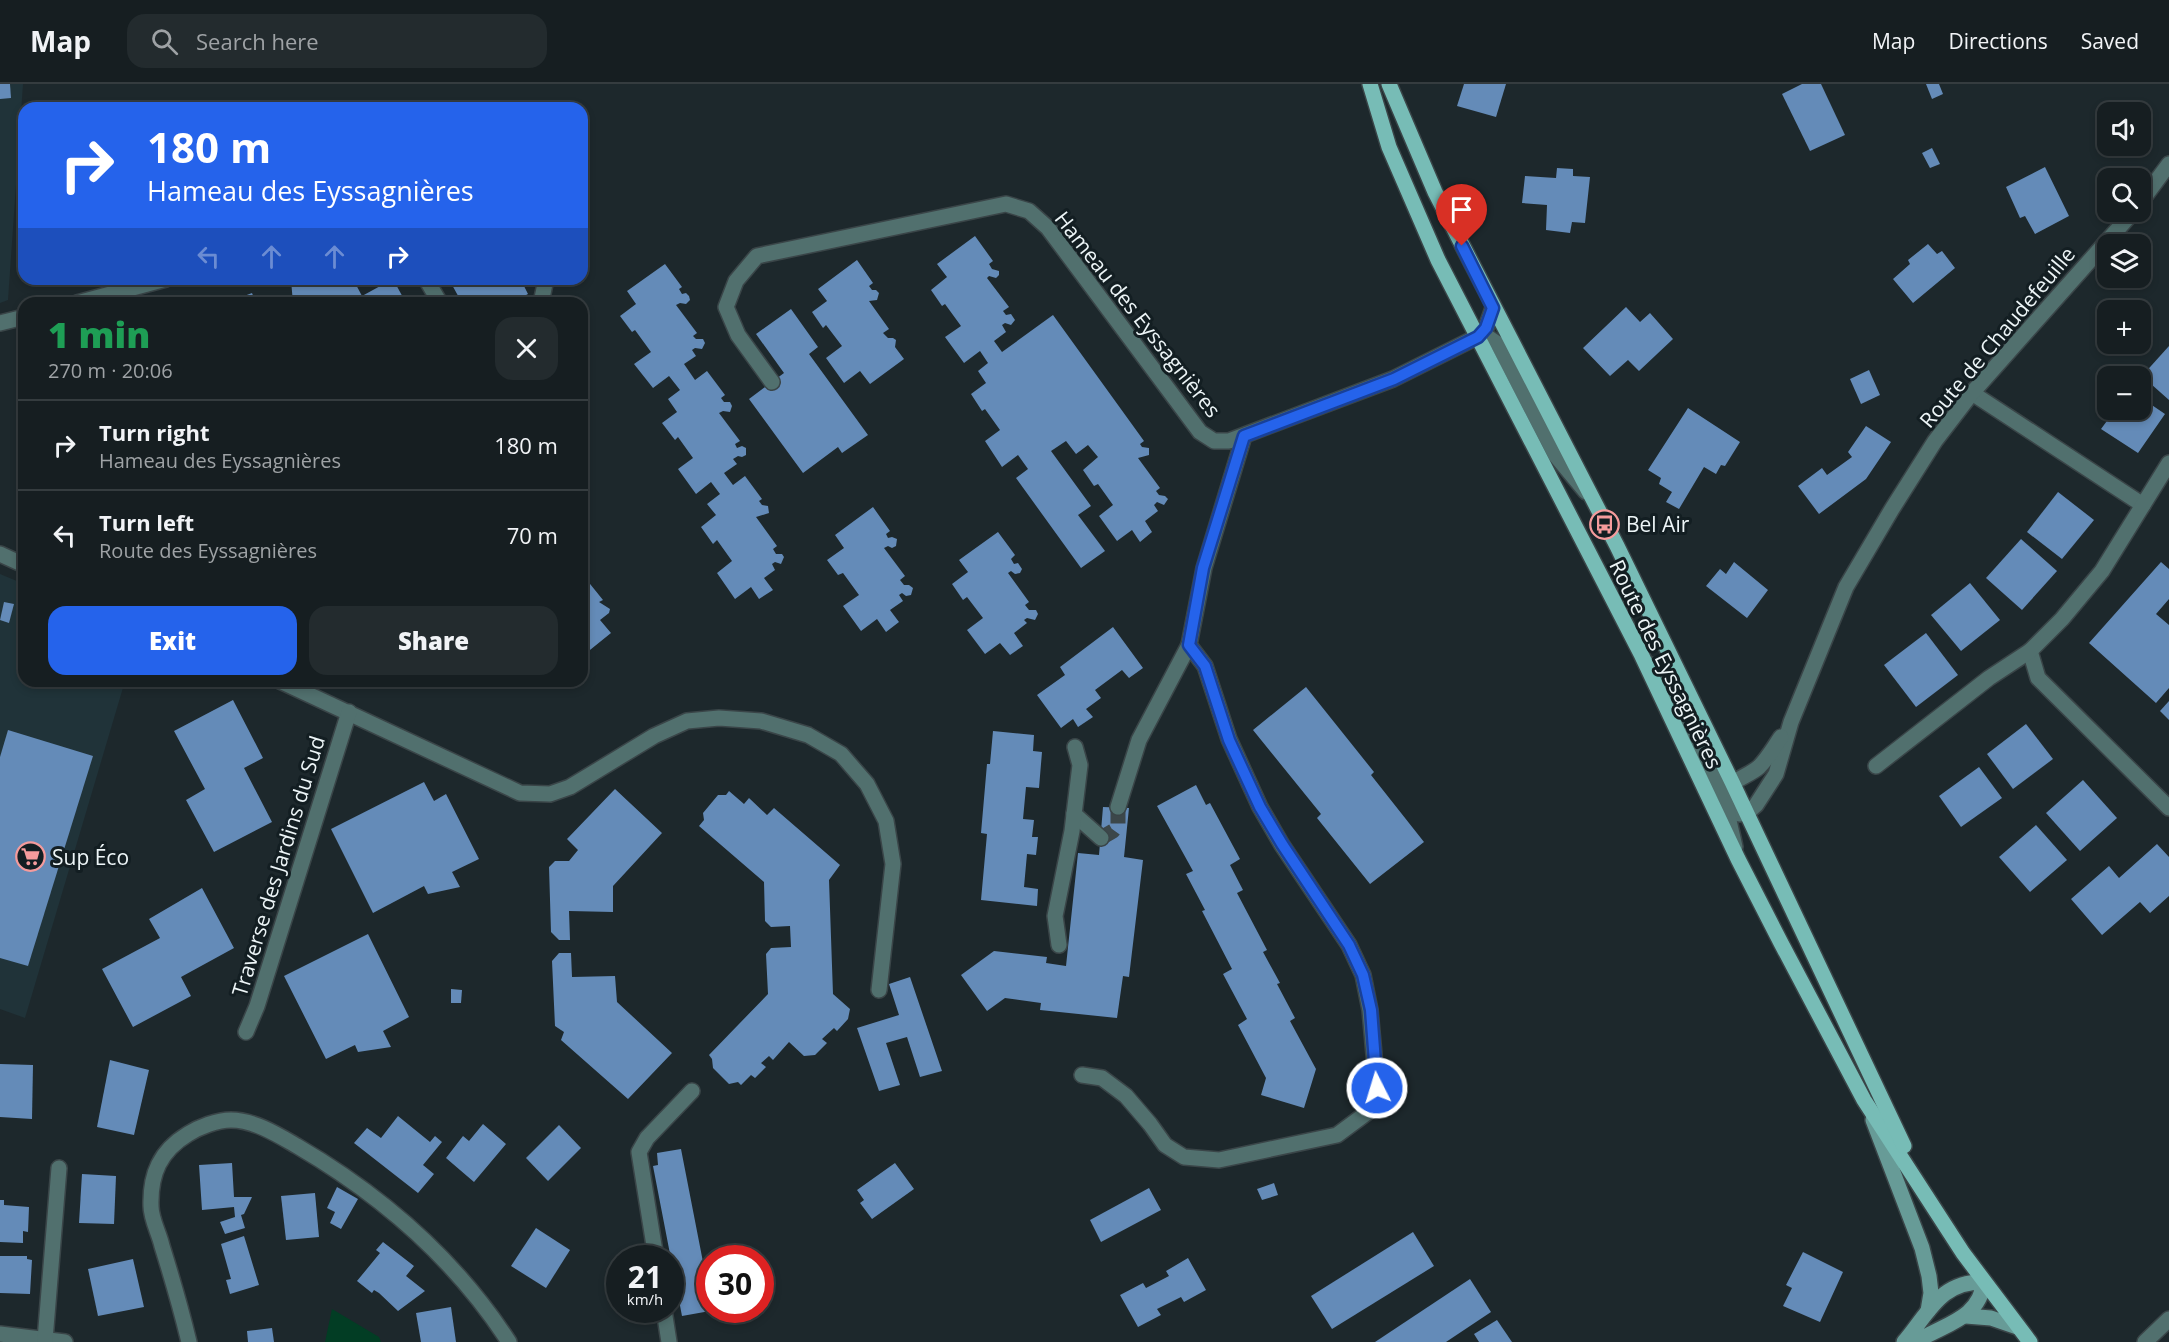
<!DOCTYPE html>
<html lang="en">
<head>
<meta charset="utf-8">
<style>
	body { margin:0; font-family:"Open Sans",sans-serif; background:#232b2e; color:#f1f3f6; height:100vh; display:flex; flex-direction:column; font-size:22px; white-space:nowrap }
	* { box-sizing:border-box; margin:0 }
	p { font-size:20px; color:#9ea2a5 }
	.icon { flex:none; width:33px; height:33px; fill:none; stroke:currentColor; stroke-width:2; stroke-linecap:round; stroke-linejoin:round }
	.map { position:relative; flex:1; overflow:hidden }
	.drawer { position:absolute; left:18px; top:213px; width:570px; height:390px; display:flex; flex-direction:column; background:#161e21; border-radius:18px; box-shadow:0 3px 9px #0003,0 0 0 2px #353c3f }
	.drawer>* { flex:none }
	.guide { position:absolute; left:18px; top:18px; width:570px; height:183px; border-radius:18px; box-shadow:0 3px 9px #0003,0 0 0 2px #353c3f; background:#2563eb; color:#fff; overflow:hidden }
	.tools { position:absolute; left:2097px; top:18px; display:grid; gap:12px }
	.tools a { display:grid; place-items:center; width:54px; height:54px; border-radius:12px; background:#161e21; box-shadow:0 3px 9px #0003,0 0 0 2px #353c3f; font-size:30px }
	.speed { position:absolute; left:606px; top:1161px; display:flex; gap:12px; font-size:30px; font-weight:700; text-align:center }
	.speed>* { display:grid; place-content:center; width:78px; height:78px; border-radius:50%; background:#161e21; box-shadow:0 3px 9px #0003,0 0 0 2px #353c3f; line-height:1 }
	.speed small { font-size:15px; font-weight:400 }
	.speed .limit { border:9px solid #d22; background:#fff; color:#111 }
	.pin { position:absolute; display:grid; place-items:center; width:51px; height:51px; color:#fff; margin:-62px -26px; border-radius:50% 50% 50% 0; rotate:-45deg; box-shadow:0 0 6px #0007 }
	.pin .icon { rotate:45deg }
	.me { position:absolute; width:66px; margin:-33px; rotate:355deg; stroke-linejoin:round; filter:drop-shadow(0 0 4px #0008) }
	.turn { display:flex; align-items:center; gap:21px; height:126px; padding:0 30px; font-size:27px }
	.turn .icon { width:78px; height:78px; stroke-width:2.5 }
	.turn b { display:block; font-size:42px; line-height:51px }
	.lanes { display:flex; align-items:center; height:57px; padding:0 30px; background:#0003; justify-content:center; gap:30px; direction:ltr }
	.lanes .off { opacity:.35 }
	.round { display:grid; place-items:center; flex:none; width:63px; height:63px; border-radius:18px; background:#232b2e }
	.headline { display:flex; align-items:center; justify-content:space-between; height:102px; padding:0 30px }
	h1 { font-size:36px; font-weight:800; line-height:45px; color:#1e9e55 }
	.primary-button { display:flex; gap:12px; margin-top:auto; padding:12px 30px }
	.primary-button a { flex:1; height:69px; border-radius:18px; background:#2563eb; color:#fff; font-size:24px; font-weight:800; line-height:69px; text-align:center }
	.primary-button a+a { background:#232b2e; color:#f1f3f6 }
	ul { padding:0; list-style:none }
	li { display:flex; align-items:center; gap:18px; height:90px; padding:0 30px; border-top:2px solid #353c3f }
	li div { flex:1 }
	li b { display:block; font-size:22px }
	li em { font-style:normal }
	header { display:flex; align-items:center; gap:36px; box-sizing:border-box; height:84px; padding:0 30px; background:#161e21; border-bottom:2px solid #353c3f }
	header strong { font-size:28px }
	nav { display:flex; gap:33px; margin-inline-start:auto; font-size:21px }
	.search { width:420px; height:54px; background:#232b2e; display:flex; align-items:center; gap:15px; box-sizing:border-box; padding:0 21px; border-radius:18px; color:#9ea2a5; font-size:22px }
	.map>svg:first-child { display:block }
	.built { fill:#203339 }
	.green { fill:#023d24 }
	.building { fill:#648bb8 }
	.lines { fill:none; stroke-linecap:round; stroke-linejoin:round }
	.minor-tunnel { stroke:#3c474a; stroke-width:15; stroke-dasharray:15 8; stroke-linecap:butt }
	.minor-casing { stroke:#3a4548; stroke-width:18 }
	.secondary-casing { stroke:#3a4548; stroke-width:18 }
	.primary-casing { stroke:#3a4548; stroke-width:18 }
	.minor { stroke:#51706e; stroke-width:15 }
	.secondary { stroke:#679b97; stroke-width:15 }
	.primary { stroke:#77bcb6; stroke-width:15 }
	.route-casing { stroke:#184099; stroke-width:15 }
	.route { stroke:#2563eb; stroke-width:10 }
	.labels { text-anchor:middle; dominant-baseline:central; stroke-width:6; stroke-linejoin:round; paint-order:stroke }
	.street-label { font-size:21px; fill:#edf5f7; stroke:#131e22 }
	.poi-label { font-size:21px; fill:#edf5f7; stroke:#131e22; text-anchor:start }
</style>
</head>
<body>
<header>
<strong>Map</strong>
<div class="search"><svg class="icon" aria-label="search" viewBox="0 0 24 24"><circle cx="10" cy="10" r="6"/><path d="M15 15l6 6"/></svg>Search here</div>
<nav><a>Map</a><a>Directions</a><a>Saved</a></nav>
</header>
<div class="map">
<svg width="2169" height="1258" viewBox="0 0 2169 1258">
	<rect width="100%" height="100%" fill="#1d282c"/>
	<g class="built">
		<polygon points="0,0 23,0 8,216 0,219"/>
		<polygon points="0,490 24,500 24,597 125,597 25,934 0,925"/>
	</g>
	<polygon class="green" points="332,1225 379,1253 381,1258 325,1258"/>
	<g class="building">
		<polygon points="0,0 10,0 11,14 0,15"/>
		<polygon points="1464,0 1506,0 1496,33 1457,22"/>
		<polygon points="1802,0 1821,0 1845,51 1810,67 1782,10"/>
		<polygon points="1926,0 1939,0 1943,10 1932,15"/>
		<polygon points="1932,64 1940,80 1930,84 1922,69"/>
		<polygon points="2045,83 2069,132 2035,150 2025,132 2020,134 2006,103"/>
		<polygon points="1557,84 1573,85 1573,92 1590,93 1585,139 1572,138 1570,149 1546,146 1547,121 1522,119 1525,92 1556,94"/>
		<polygon points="975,152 993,177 989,180 992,185 999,187 999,191 996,194 989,192 987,194 1009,223 1003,227 1006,231 1011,230 1015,236 1011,241 1005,239 1002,241 1006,248 994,257 1002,268 1053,231 1144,357 1140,360 1142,363 1149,364 1149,371 1138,374 1160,404 1156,407 1159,411 1165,412 1168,415 1164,421 1157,418 1154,421 1158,427 1145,437 1152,448 1140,458 1132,446 1117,457 1099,432 1113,421 1098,400 1094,402 1083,386 1098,373 1088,361 1076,370 1066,357 1051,367 1091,422 1078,431 1105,467 1081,484 1016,394 1028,385 1018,371 1002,383 985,357 1000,346 985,325 982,327 971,310 986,299 978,287 988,279 980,267 964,279 945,253 961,242 945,220 942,222 931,206 947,193 937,180"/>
		<polygon points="1928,160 1937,170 1942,167 1955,184 1913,219 1893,195 1910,180 1908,176"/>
		<polygon points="857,176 873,199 869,202 872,206 876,206 879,209 877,216 869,217 889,245 883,249 888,254 893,254 896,256 895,263 904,275 870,300 860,287 844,299 826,274 842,262 826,241 823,244 812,228 827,217 818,205"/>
		<polygon points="665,180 682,203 679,205 682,210 686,209 689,212 690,216 686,220 680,219 676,221 697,249 693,252 696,255 703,255 705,259 702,265 695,264 692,266 696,272 684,280 695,296 707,287 725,311 721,314 724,318 730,318 732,322 730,328 723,327 719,329 740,357 735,360 737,364 742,362 746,364 746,371 742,373 738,372 733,375 737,380 724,389 733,401 745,392 762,415 759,417 762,421 768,422 769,429 756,433 777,462 773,465 776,470 782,470 784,473 781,480 775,478 772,480 775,486 764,494 773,506 759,515 751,503 735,515 717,489 732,477 717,456 713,460 701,443 716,431 707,420 720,410 711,398 696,410 678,385 693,374 678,353 675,356 662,339 677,328 668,315 680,306 669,292 653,304 634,280 651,268 635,246 632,248 620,232 636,220 627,207"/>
		<polygon points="353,195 362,212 393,195 406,219 293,219 291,196"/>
		<polygon points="458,195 527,195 522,198 528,210 511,219 499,219 495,212 481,219 462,219 451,199"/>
		<polygon points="252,209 256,219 226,219"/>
		<polygon points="1626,223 1640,238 1650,229 1673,255 1639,287 1628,276 1610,292 1583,264"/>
		<polygon points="791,225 818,263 809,270 868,351 842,369 838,363 803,389 749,315 784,289 756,250"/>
		<polygon points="2169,262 2169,316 2142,292"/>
		<polygon points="1869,286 1880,311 1861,320 1850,295"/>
		<polygon points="2140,313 2165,330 2138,369 2101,345 2115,326 2140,326"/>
		<polygon points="1688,324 1740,358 1725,382 1721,381 1716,390 1704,383 1679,425 1666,418 1672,408 1659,400 1661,394 1648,386"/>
		<polygon points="1866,342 1891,358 1866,395 1819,430 1798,402 1822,384 1827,391 1852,373 1848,368"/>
		<polygon points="2058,408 2094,436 2062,475 2027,448"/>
		<polygon points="873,423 890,447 886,450 888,454 892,453 897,455 896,462 892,464 888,462 884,464 905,492 900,496 904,501 909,501 913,504 911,511 906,512 902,509 899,511 903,517 890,526 899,538 886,548 877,535 861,547 843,522 859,511 843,489 838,491 827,476 844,464 835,451"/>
		<polygon points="998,448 1015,471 1011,475 1014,480 1018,479 1022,485 1020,489 1015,490 1011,487 1008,489 1029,518 1025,521 1029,526 1036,526 1038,530 1035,536 1027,534 1024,536 1027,539 1014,549 1023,562 1010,571 1000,559 985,570 967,546 983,534 967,513 963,516 952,500 968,488 959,476"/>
		<polygon points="2021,455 2057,487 2022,526 1986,494"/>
		<polygon points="585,476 589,483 582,489 582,477"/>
		<polygon points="1734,478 1768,506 1747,534 1706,502 1720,485 1726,490"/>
		<polygon points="2161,478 2169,485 2169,515 2156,530 2169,541 2169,604 2156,619 2089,559"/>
		<polygon points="582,490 603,516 599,518 610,525 609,529 600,536 611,549 585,570 582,567"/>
		<polygon points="1970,499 2000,536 1961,567 1931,531"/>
		<polygon points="4,518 14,520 9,539 0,536"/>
		<polygon points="1113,543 1143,584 1129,594 1122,586 1095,606 1101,614 1086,625 1093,633 1078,643 1073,635 1061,644 1037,611 1065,591 1060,583"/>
		<polygon points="1926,549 1958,591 1916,623 1884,581"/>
		<polygon points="1306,603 1374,688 1371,691 1424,758 1370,800 1317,734 1321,730 1253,646"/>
		<polygon points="233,616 263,674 244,684 272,738 214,768 186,716 205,705 174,647"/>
		<polygon points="2169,617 2169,636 2160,627"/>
		<polygon points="2026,640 2053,675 2013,705 1987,670"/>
		<polygon points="8,646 93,672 28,882 0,874 0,673"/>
		<polygon points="993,647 1034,651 1033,667 1042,668 1039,704 1026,703 1023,735 1034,736 1032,753 1038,753 1036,771 1027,770 1024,803 1038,805 1037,822 981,816 987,750 981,749 987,680 990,680"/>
		<polygon points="1979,683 2002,714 1961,743 1939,712"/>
		<polygon points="2083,696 2117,734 2080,767 2046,729"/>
		<polygon points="424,698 434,717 446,710 479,775 452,788 460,803 428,810 424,802 373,829 331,745"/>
		<polygon points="1196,701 1206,721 1210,719 1240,775 1230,781 1243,806 1237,809 1267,866 1263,868 1280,899 1277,900 1295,934 1290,937 1316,985 1304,1024 1261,1011 1266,994 1238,941 1247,935 1223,890 1232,885 1202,827 1205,826 1186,790 1193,787 1157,722"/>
		<polygon points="615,705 662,749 613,802 613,828 569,827 570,856 559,856 551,848 549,783 555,777 569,777 578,766 567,755"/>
		<polygon points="729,707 744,720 749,714 767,731 774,724 840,781 829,796 833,910 850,925 848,935 837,947 834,944 822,955 827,959 815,971 804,972 789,958 773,976 769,972 761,979 766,983 755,994 751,991 741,1001 738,998 729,1000 713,984 712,975 709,971 768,910 766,870 771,864 791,863 790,842 771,843 765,837 764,798 699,742 704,736 703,729 718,711 726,711"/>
		<polygon points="1103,723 1129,724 1124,773 1143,776 1129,893 1123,892 1117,934 1040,926 1041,919 1005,914 987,927 961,891 994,867 1047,873 1046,879 1066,882 1078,769 1099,771"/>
		<polygon points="2036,741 2067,776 2030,808 1999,773"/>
		<polygon points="2157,760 2169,773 2169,812 2150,829 2140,818 2102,851 2071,815 2109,782 2119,794"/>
		<polygon points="202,804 234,864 181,893 191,912 133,943 102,885 160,854 149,835"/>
		<polygon points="368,850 409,933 383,947 391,963 358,968 355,961 326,975 284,892"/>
		<polygon points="559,869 571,869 572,893 615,892 617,918 672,969 628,1015 561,956 564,948 555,942 552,877"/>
		<polygon points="910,893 942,987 920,993 907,953 886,959 900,1001 879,1007 857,944 899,931 889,900"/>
		<polygon points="451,905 462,906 461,919 451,919"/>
		<polygon points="110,976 149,986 134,1051 97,1043"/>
		<polygon points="0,980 33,981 32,1035 0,1033"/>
		<polygon points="398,1032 430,1058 435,1052 442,1058 423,1081 434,1090 418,1109 354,1059 367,1044 381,1054"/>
		<polygon points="483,1040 506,1060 474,1098 446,1074 463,1052 469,1057"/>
		<polygon points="559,1041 581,1064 548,1097 526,1074"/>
		<polygon points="681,1065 710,1214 710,1227 682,1232 653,1082 658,1081 657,1069"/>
		<polygon points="232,1079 234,1113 252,1113 244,1130 241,1131 245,1144 225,1150 220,1138 235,1133 234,1123 202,1126 199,1081"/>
		<polygon points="895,1079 914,1105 872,1135 860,1119 864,1116 857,1106"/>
		<polygon points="82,1090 116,1092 114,1140 79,1139"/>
		<polygon points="1274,1099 1278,1111 1262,1116 1257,1105"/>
		<polygon points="337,1103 358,1115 341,1145 330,1139 335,1128 327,1124"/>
		<polygon points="1149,1104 1161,1126 1101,1158 1090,1136"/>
		<polygon points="315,1109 319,1153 286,1156 281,1112"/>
		<polygon points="0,1116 4,1116 4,1121 29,1123 28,1148 23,1147 23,1159 0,1158"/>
		<polygon points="536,1144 570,1166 546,1204 511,1182"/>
		<polygon points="1413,1148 1434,1182 1332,1245 1311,1212"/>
		<polygon points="244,1152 259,1201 230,1210 226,1196 231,1195 221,1160"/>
		<polygon points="383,1158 414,1182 406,1192 425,1207 398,1227 379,1209 374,1206 372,1209 357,1197 380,1169 376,1166"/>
		<polygon points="1803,1168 1843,1188 1820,1238 1783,1222 1792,1204 1786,1201"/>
		<polygon points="0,1172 27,1172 27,1175 32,1176 30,1210 0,1209"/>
		<polygon points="1188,1174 1206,1206 1184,1218 1181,1213 1157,1225 1161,1231 1138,1243 1120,1211 1143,1199 1146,1204 1169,1192 1166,1187"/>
		<polygon points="133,1175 144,1223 98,1232 88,1185"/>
		<polygon points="1470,1195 1491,1228 1446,1258 1375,1258"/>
		<polygon points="451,1223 456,1258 421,1258 416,1229"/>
		<polygon points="1497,1236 1512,1258 1479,1258 1474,1250"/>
		<polygon points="272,1244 274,1258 248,1258 247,1247"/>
	</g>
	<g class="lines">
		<polyline class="minor-tunnel" points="1101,754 1113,747 1118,740 1118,723"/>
		<defs>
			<g id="minor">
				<polyline points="2140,119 2169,80"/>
				<polyline points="426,195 440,219"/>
				<polyline points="77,219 166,195"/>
				<polyline points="541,219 546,195"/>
				<polyline points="0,239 24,233"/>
				<polyline points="1477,253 1489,254 1498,260 1556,372 1586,408"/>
				<polyline points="772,298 738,251 726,223 736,197 757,172 1006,120 1029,127 1048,144 1200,348 1214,357 1229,357 1393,295 1477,253 1486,244 1493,224"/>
				<polyline points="1972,309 2143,421"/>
				<polyline points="0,470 24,481"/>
				<polyline points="2030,567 2038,594 2169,724"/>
				<polyline points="1651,581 1666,603 1733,728 1739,730 1747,729 1756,721 1776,690 1791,638 1846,503 1892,425 1935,357 1972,309 2133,128"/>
				<polyline points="280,597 520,709 550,710 570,703 654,652 687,637 719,634 761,637 808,651 841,670 867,700 886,737 893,780 879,906"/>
				<polyline points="1876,682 1989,594 2030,567 2062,535 2102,487 2169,379"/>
				<polyline points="1118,723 1139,656 1189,561"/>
				<polyline points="1074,730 1101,754"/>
				<path d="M1735 763C1732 748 1727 732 1726 717 1726 695 1745 695 1759 683 1768 674 1774 663 1781 653"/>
				<polyline points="1059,861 1055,832 1072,747 1080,681 1075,663"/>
				<polyline points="246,948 257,922 349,628"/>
				<polyline points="1082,991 1102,994 1126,1012 1150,1040 1165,1061 1184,1073 1219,1076 1337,1051 1368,1028 1377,1004 1370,926 1363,891 1349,861 1282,761 1260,723 1229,655 1205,582 1189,561 1204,484 1244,352"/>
				<polyline points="656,1174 639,1068 647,1054 692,1007"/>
				<polyline points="664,1226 669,1258"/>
				<polyline points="0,1250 65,1258"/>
				<polyline points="45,1256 59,1084"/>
				<path d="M189 1258C181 1225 172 1194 162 1162 159 1149 151 1135 151 1122 150 1090 160 1067 188 1050 199 1043 217 1036 231 1036 254 1036 278 1051 297 1062 381 1111 456 1176 509 1258"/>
				<polyline points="2145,1258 2169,1235"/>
			</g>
			<g id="secondary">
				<polyline points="1873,1036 1922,1164 1929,1192 1931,1209 1928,1227"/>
				<polyline points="1966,1232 1991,1234 2017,1243"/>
				<path d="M1904 1258C1929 1229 1940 1197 1984 1198 1979 1236 1943 1240 1916 1258"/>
			</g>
			<g id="primary">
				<polyline points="1370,0 1389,63 1438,176 1641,570 1738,775 1781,859 1864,1016 1963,1169 2030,1258"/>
				<polyline points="1389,0 1435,108 1617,462 1732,698 1904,1062"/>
			</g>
		</defs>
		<use href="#minor" class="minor-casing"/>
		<use href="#secondary" class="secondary-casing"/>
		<use href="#primary" class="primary-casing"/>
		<use href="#minor" class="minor"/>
		<use href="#secondary" class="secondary"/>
		<use href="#primary" class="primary"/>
	</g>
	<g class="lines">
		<defs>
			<polyline id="route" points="1377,1004 1371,926 1363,891 1349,861 1282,760 1260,723 1229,656 1205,582 1189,561 1203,484 1244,352 1394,295 1478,253 1486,244 1493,224 1462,162"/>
		</defs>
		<use href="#route" class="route-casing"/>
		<use href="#route" class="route"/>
	</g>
	<defs>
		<symbol id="bus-ring" viewBox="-11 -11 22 22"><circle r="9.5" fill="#131e22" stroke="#f59b9c" stroke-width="1.5"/><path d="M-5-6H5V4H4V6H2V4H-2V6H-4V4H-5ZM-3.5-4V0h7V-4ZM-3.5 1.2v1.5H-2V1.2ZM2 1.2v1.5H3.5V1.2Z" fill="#f59b9c"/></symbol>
		<symbol id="supermarket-ring" viewBox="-11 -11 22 22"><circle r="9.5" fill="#131e22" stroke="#f59b9c" stroke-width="1.5"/><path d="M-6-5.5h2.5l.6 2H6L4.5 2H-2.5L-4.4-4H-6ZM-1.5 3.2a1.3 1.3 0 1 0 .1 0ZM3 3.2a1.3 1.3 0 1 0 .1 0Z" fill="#f59b9c"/></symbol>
	</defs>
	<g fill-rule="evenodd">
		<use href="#bus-ring" x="1588" y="424" width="33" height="33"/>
		<use href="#supermarket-ring" x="14" y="756" width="33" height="33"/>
	</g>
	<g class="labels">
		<g class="street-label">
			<text transform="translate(1138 230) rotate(52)">Hameau des Eyssagnières</text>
			<text transform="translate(1997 253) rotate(-50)">Route de Chaudefeuille</text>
			<text transform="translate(1666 580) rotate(64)">Route des Eyssagnières</text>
			<text transform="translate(278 782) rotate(-73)">Traverse des Jardins du Sud</text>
		</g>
		<g class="poi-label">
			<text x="1626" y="440">Bel Air</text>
			<text x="52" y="773">Sup Éco</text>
		</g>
	</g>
</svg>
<div class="tools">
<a><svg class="icon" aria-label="sound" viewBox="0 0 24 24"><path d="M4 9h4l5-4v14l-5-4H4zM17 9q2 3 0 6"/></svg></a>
<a><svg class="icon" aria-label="search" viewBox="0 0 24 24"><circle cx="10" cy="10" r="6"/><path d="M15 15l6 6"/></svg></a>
<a><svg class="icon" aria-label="layers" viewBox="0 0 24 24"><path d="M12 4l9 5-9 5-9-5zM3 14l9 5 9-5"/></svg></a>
<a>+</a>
<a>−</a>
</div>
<div class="speed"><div>21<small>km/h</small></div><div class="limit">30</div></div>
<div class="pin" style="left:1462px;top:162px;background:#d93025"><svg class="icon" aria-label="arrive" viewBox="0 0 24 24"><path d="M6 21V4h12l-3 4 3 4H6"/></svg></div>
<svg class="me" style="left:1377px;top:1004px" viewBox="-20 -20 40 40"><circle r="17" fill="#2563eb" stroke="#fff" stroke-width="3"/><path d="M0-11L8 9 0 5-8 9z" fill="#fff"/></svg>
<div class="guide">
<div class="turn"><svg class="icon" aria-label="right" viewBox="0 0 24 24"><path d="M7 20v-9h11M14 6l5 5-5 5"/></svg><div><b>180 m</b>Hameau des Eyssagnières</div></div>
<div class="lanes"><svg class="icon off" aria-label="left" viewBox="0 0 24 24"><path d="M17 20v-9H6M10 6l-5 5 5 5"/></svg><svg class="icon off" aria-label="ahead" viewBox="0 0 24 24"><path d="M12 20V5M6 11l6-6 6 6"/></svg><svg class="icon off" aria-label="ahead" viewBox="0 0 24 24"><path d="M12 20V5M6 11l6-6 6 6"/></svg><svg class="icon" aria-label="right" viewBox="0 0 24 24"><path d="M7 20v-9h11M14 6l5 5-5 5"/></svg></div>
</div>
<section class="drawer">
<div class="headline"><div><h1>1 min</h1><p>270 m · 20:06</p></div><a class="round"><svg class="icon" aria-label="close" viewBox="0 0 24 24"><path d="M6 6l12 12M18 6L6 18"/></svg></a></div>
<ul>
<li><svg class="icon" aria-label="right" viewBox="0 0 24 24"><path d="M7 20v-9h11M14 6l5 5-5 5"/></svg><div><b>Turn right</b><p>Hameau des Eyssagnières</p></div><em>180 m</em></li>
<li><svg class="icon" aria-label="left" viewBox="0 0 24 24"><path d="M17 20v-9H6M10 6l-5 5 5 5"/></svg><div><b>Turn left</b><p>Route des Eyssagnières</p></div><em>70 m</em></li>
</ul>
<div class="primary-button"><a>Exit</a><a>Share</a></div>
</section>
</div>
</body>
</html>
